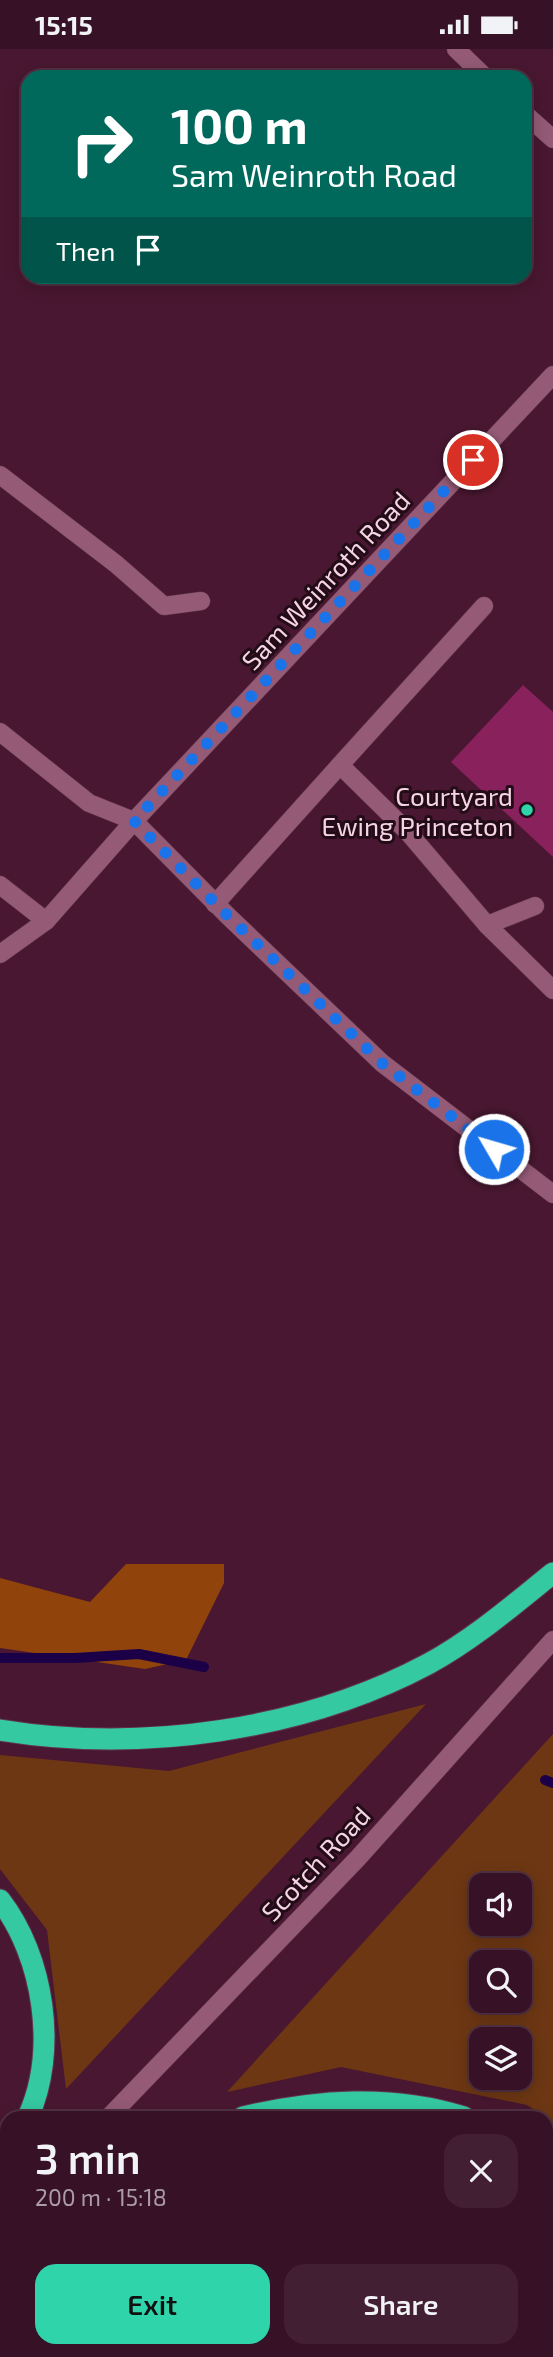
<!DOCTYPE html>
<html lang="en">
<head>
<meta charset="utf-8">
<style>
	body { margin:0; font-family:"Exo 2",sans-serif; background:#421f32; color:#f1f3f6; height:100vh; display:flex; flex-direction:column; font-size:26px; white-space:nowrap }
	* { box-sizing:border-box; margin:0 }
	p { font-size:23px; color:#aa9da7 }
	.icon { flex:none; width:38px; height:38px; fill:none; stroke:currentColor; stroke-width:2; stroke-linecap:round; stroke-linejoin:round }
	.map { position:relative; flex:1; overflow:hidden }
	.details { position:absolute; left:0px; top:2062px; width:553px; height:247px; display:flex; flex-direction:column; background:#371125; border-radius:21px 21px 0 0; box-shadow:0 4px 18px #0003,0 0 0 2px #513142 }
	.details>* { flex:none }
	.banner { position:absolute; left:21px; top:21px; width:511px; height:214px; border-radius:21px; box-shadow:0 4px 18px #0003,0 0 0 2px #513142; background:#00695c; color:#fff; overflow:hidden }
	.tools { position:absolute; left:469px; top:1824px; display:grid; gap:14px }
	.tools a { display:grid; place-items:center; width:63px; height:63px; border-radius:14px; background:#371125; box-shadow:0 4px 18px #0003,0 0 0 2px #513142; font-size:35px }
	.pin { position:absolute; display:grid; place-items:center; width:60px; height:60px; color:#fff; margin:-30px; border:4px solid #fff; border-radius:50%; box-shadow:0 2px 7px #0007 }
	.me { position:absolute; width:77px; margin:-38px; rotate:308deg; stroke-linejoin:round; filter:drop-shadow(0 0 5px #0008) }
	.turn { display:flex; align-items:center; gap:24px; height:147px; padding:0 35px; font-size:32px }
	.turn .icon { width:91px; height:91px; stroke-width:2.5 }
	.turn b { display:block; font-size:49px; line-height:60px }
	.then { display:flex; align-items:center; height:66px; padding:0 35px; background:#0003; gap:14px; font-size:26px }
	.round { display:grid; place-items:center; flex:none; width:74px; height:74px; border-radius:21px; background:#421f32 }
	.headline { display:flex; align-items:center; justify-content:space-between; height:119px; padding:0 35px }
	h1 { font-size:42px; font-weight:600; line-height:52px }
	.button { display:flex; gap:14px; margin-top:auto; padding:14px 35px }
	.button a { flex:1; height:80px; border-radius:21px; background:#30d4aa; color:#111; font-size:28px; font-weight:600; line-height:80px; text-align:center }
	.button a+a { background:#421f32; color:#f1f3f6 }
	.status { display:flex; justify-content:space-between; align-items:center; height:49px; padding:0 35px; background:#371125; direction:ltr }
	.status svg { height:19px; fill:currentColor }
	.map>svg:first-child { display:block }
	.green { fill:#6d3713; fill-rule:evenodd }
	.forest { fill:#90440b }
	.lines { fill:none; stroke-linecap:round; stroke-linejoin:round }
	.stream { stroke:#1b0048; stroke-width:10 }
	.building { fill:#89215c }
	.lane-casing { stroke:#61374e; stroke-width:19 }
	.street-casing { stroke:#61374e; stroke-width:19 }
	.secondary-casing { stroke:#61374e; stroke-width:19 }
	.highway-casing { stroke:#61374e; stroke-width:23 }
	.lane { stroke:#945a76; stroke-width:18 }
	.street { stroke:#945a76; stroke-width:18 }
	.secondary { stroke:#945a76; stroke-width:18 }
	.highway { stroke:#34c9a1; stroke-width:21 }
	.route { stroke:#1a73e8; stroke-width:12; stroke-dasharray:0 21.6 }
	.poi-dot { fill:#30d4aa; stroke:#220c17; stroke-width:2.5 }
	.labels { text-anchor:middle; dominant-baseline:central; stroke-width:6; stroke-linejoin:round; paint-order:stroke }
	.street-label { font-size:26px; fill:#f6d4e3; stroke:#220c17 }
	.poi-label { font-size:26px; fill:#f6d4e3; stroke:#220c17; text-anchor:end }
</style>
</head>
<body>
<div class="status"><b>15:15</b><svg viewBox="0 0 49 12"><path d="M0 12V9h3v3zM5 12V6h3v6zM10 12V3h3v9zM15 12V0h3v12zM26 1h20v11H26zM47 4h2v5h-2z"/></svg></div>
<div class="map">
<svg width="553" height="2308" viewBox="0 0 553 2308">
	<rect width="100%" height="100%" fill="#491731"/>
	<g class="green">
		<polygon points="426,1655 66,2040 47,1881 0,1820 0,1706 169,1722"/>
		<path d="M553 1685V2078L546 2068 527 2056 341 2018 227 2043ZM481 1836H520V1874H481ZM481 1913H520V1951H481ZM481 1990H520V2028H481Z"/>
		<polygon points="546,2150 553,2154 553,2308 0,2308 0,2303 7,2295 7,2301 546,2301"/>
	</g>
	<polygon class="forest" points="126,1515 224,1515 224,1534 186,1611 145,1620 0,1599 0,1529 90,1553"/>
	<g class="lines">
		<g class="stream">
			<polyline points="0,1609 75,1609 139,1605 204,1618"/>
			<polyline points="545,1731 553,1734"/>
		</g>
	</g>
	<polygon class="building" points="523,636 553,663 553,808 451,713"/>
	<g class="lines">
		<defs>
			<g id="lane">
				<polyline points="456,0 485,28"/>
				<polyline points="525,65 553,90"/>
				<polyline points="0,426 116,515 164,557 201,552"/>
				<polyline points="0,683 89,754 134,772 46,872 0,905"/>
				<polyline points="340,716 484,557"/>
				<polyline points="134,772 228,867 382,1014 553,1145"/>
				<polyline points="0,836 46,872"/>
				<polyline points="215,855 340,716 407,782 487,876 553,941"/>
				<polyline points="487,876 535,857"/>
			</g>
			<polyline id="street" points="134,772 553,326"/>
			<g id="secondary">
				<polyline points="109,2068 358,1809 553,1591"/>
				<polyline points="0,2183 7,2176"/>
			</g>
			<g id="highway">
				<path d="M0 1681C141 1704 302 1682 428 1615 474 1590 513 1556 553 1524"/>
				<path d="M0 1851C44 1908 58 2002 28 2068"/>
				<path d="M243 2068C316 2051 391 2045 464 2068"/>
				<polyline points="546,2103 553,2107"/>
				<polyline points="0,2130 7,2115"/>
				<polyline points="0,2203 7,2199"/>
			</g>
		</defs>
		<use href="#lane" class="lane-casing"/>
		<use href="#street" class="street-casing"/>
		<use href="#secondary" class="secondary-casing"/>
		<use href="#highway" class="highway-casing"/>
		<use href="#lane" class="lane"/>
		<use href="#street" class="street"/>
		<use href="#secondary" class="secondary"/>
		<use href="#highway" class="highway"/>
	</g>
	<g class="lines">
		<polyline class="route" points="473,411 134,772 228,867 382,1014 494,1100"/>
	</g>
	<circle class="poi-dot" cx="527" cy="761" r="7"/>
	<g class="labels">
		<g class="street-label">
			<text transform="translate(325 531) rotate(-47)">Sam Weinroth Road</text>
			<text transform="translate(315 1814) rotate(-47)">Scotch Road</text>
		</g>
		<g class="poi-label">
			<text x="513" y="746">Courtyard<tspan x="513" dy="30">Ewing Princeton</tspan></text>
		</g>
	</g>
</svg>
<div class="tools">
<a><svg class="icon" aria-label="sound" viewBox="0 0 24 24"><path d="M4 9h4l5-4v14l-5-4H4zM17 9q2 3 0 6"/></svg></a>
<a><svg class="icon" aria-label="search" viewBox="0 0 24 24"><circle cx="10" cy="10" r="6"/><path d="M15 15l6 6"/></svg></a>
<a><svg class="icon" aria-label="layers" viewBox="0 0 24 24"><path d="M12 4l9 5-9 5-9-5zM3 14l9 5 9-5"/></svg></a>
</div>
<div class="pin" style="left:473px;top:411px;background:#d93025"><svg class="icon" aria-label="arrive" viewBox="0 0 24 24"><path d="M6 21V4h12l-3 4 3 4H6"/></svg></div>
<svg class="me" style="left:494px;top:1100px" viewBox="-20 -20 40 40"><circle r="17" fill="#1a73e8" stroke="#fff" stroke-width="3"/><path d="M0-11L8 9 0 5-8 9z" fill="#fff"/></svg>
<div class="banner">
<div class="turn"><svg class="icon" aria-label="right" viewBox="0 0 24 24"><path d="M7 20v-9h11M14 6l5 5-5 5"/></svg><div><b>100 m</b>Sam Weinroth Road</div></div>
<div class="then">Then<svg class="icon" aria-label="arrive" viewBox="0 0 24 24"><path d="M6 21V4h12l-3 4 3 4H6"/></svg></div>
</div>
<section class="details">
<div class="headline"><div><h1>3 min</h1><p>200 m · 15:18</p></div><a class="round"><svg class="icon" aria-label="close" viewBox="0 0 24 24"><path d="M6 6l12 12M18 6L6 18"/></svg></a></div>
<div class="button"><a>Exit</a><a>Share</a></div>
</section>
</div>
</body>
</html>
